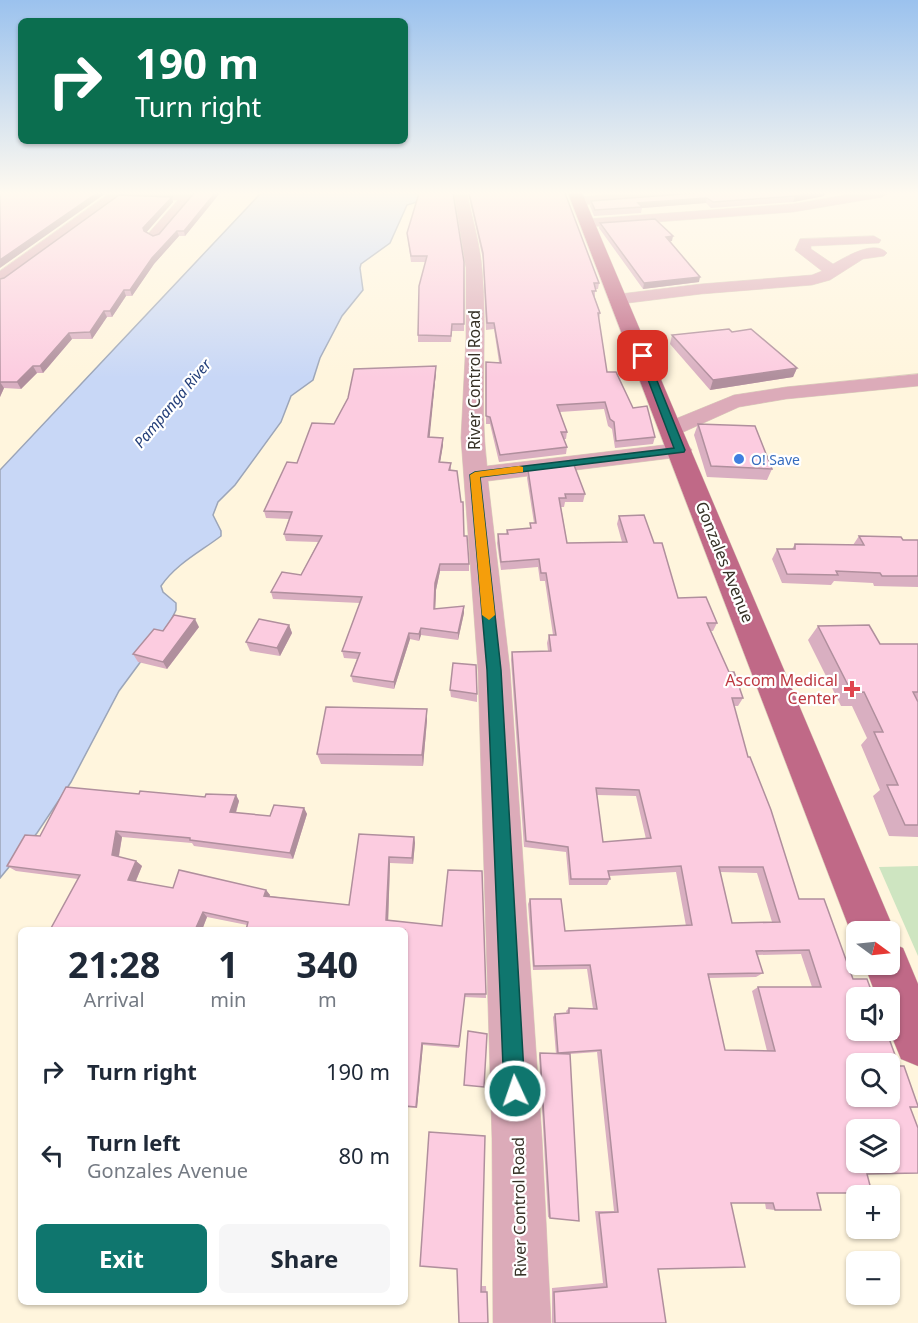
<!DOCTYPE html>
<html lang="en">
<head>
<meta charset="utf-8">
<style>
	body { margin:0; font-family:"Noto Sans",sans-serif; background:#f6f6f7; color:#1f2937; height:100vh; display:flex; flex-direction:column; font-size:22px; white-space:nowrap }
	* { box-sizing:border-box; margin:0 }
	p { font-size:20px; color:#747a83 }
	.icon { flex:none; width:33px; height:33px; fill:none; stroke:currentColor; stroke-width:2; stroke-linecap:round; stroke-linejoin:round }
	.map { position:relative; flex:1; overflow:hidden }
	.panel { position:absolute; left:18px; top:927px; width:390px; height:378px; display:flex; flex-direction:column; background:#fff; border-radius:9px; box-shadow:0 2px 4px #0004 }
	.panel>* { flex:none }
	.banner { position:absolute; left:18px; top:18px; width:390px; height:126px; border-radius:9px; box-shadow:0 2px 4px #0004; background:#0b6e4f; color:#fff; overflow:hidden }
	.needle { width:39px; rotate:105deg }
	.buttons { position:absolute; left:846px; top:921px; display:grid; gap:12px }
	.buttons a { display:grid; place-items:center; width:54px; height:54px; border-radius:9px; background:#fff; box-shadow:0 2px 4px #0004; font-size:30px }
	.pin { position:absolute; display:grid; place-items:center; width:51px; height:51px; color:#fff; margin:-26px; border-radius:12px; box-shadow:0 3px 9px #0006 }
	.me { position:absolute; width:66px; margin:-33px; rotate:357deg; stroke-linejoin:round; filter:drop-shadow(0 0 4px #0008) }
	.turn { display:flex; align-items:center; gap:21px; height:126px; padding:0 18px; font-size:27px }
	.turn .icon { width:78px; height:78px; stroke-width:2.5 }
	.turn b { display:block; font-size:42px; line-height:51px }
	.eta { display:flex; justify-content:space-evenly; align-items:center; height:102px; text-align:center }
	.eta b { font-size:36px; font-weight:700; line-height:42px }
	.action { display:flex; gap:12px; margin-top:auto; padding:12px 18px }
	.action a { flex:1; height:69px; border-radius:9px; background:#0f766e; color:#fff; font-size:24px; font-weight:700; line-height:69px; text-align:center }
	.action a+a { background:#f6f6f7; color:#1f2937 }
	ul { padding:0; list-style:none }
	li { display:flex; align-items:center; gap:18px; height:84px; padding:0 18px }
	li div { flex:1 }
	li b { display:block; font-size:22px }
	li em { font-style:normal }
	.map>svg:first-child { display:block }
	.green { fill:#cee5c1 }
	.water { fill:#c8d7f6; stroke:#9ca5b8; stroke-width:1.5 }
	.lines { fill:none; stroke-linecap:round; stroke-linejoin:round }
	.minor-casing { stroke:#dbd2bc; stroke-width:1 }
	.major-casing { stroke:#dbd2bc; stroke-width:1 }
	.minor { fill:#dcabb9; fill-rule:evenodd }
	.major { fill:#c06987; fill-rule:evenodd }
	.wall { fill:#d9afc1; fill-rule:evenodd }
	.shaded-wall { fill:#b08f9d }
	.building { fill:#fccce0; stroke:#b08f9d; stroke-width:1.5; fill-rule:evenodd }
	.route { fill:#0f766e; stroke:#0a4d48; stroke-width:1.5 }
	.slow { fill:#f59e0b }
	.shop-dot { fill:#3f7fe0; stroke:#fff; stroke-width:2 }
	.health-dot { fill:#e0444e; stroke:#fff; stroke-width:2 }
	.labels { text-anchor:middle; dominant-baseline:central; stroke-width:4.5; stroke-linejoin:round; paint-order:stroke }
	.far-shop-label { font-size:14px; fill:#366cbe; stroke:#fff; text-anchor:start }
	.far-water-label { font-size:15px; font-style:italic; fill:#243f79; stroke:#fff }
	.street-label { font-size:16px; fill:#363126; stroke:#fff }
	.health-label { font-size:16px; fill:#be3a42; stroke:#fff; text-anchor:end }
</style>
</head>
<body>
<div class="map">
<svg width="918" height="1323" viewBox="0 0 918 1323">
	<rect width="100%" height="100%" fill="#fff5dd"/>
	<polygon class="green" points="918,866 918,956 879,867"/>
	<path class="water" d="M261 193H420L417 202 407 205 390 243 361 264 360 268 363 290 342 316 320 358 313 380 291 396 281 422 235 485 218 502 213 515 221 531V536C200 552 176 564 161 586L163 592 176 603V610L170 622 119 691 71 782 37 833 0 878V470Z"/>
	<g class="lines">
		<defs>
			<g id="minor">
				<polygon points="110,193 188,193 195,197 159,238 154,239 147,235 178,200 120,198 6,282 0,284 0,271"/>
				<path d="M454 193H467C472 218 480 244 482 269 488 335 479 401 487 466L680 443 688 445 692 450 688 455 680 457 488 481 510 670 542 1138 551 1323H493L492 1138 478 670 461 438 466 339V268Z"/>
				<polygon points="634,193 699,193 693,197 578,205 571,201 578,197"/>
				<polygon points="858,193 888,193 882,197 793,212 587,227 580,223 587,219 793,204"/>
				<path d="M874 236 881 240 879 243 811 246V249L833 264C846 257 874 239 887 253L884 256 863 259 830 280 812 285 701 294 620 304 614 303 611 299 614 295 620 294 701 284 812 275 822 271 795 250 800 239Z"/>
				<polygon points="918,374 918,386 786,399 739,407 679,434 671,436 663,434 660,429 663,424 734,395 786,387"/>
			</g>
			<polygon id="major" points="568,193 582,193 895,932 891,943 903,948 918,984 918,1066 901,1059 889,1030 890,998 877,998 864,964 890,964 890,932 856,932 856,946"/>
		</defs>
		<use href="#minor" class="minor-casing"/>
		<use href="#major" class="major-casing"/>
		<use href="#minor" class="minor"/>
		<use href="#major" class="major"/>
	</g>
	<g class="wall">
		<polygon points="192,193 220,193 185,236 179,236 154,264 132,296 126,296 112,317 107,317 92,339 72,339 43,373 37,373 21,389 4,388 0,397 4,278 172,197 173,202 146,232 153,236 159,234 193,194"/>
		<polygon points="468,193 565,193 599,283 598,289 595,289 595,298 600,313 599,319 607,372 655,437 653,444 615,448 612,429 608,426 604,409 560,412 567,432 566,439 564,439 567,447 566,454 499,462 490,424 486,424 486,362 499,362 494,329 486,330 483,259"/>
		<polygon points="695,194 824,196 793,202 711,208 706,203 642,208 641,213 594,216 590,206 591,201"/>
		<polygon points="600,223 672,241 670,241 699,282 643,289 599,228"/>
		<polygon points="407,233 464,262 464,331 452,331 451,342 418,342 418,335 425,262 411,262"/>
		<polygon points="732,332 797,368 793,377 710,390 670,344 672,335"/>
		<polygon points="436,366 436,372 429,437 443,438 443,445 440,462 451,463 451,470 469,564 469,571 440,571 436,590 435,609 464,613 458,640 421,635 419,641 410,639 394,689 353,682 351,676 357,659 344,658 342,651 360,603 273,599 271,592 301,575 318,542 286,541 284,534 289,519 266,518 264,511 297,463 334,424"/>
		<polygon points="698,424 772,469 767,480 707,477 694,435"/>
		<path d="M528 470 585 494 583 502H565L564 507H561L567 543 622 542 617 524 619 516 654 543 678 598 717 623 713 631H710L729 672 743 698 738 706H734L748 757 799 899 853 979 899 1066 918 1107 910 1108 867 1174 775 1210 766 1209 765 1203H731L658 1269 666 1323H552V1288L603 1283 595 1211H614L597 1052 570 1054 550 1218 548 1217 539 1055 540 1053 556 1054 553 1017 555 1014H567L566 1011 569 1008 593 1009 587 969 533 970 528 904 530 899 565 931 686 926 676 872 609 876 610 879 607 885H569L566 852 524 847 511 660 512 652 548 651 547 643 549 635H553L545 581H540L538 567 501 570 497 543 498 534H506L507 530 530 528V523H534L527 478ZM597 795 636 796 646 839 603 842ZM720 872 757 873 772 922 732 923ZM801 954 812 987H758L752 991 767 1051 725 1050 709 978 756 977 763 973 757 955Z"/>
		<polygon points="859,536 903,540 918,540 918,587 874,586 873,583 834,581 831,585 782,583 772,559 777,549 792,549 795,544 853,545"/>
		<polygon points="289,625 292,633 280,656 250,651 246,642"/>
		<polygon points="818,626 880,644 918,644 918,837 889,836 873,796 880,790 861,745 867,738 852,706 841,706 808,640"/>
		<polygon points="199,627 167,669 138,662 133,654 163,631"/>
		<polygon points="450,690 477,694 477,702 451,697"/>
		<polygon points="427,709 427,720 423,766 321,764 317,754"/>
		<polygon points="66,787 139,794 140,791 205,797 206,794 236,795 239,801 236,813 270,816 274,805 304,808 307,814 293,859 194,846 192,843 122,837 119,857 136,861 142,866 136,881 173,888 179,870 266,890 270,895 269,896 349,905 359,834 414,837 415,843 413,864 390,863 388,920 442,926 448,870 482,871 486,998 464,997 459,1048 423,1045 417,1108 405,1107 405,930 246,930 247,925 207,917 202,930 50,930 78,879 16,871 7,866 25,835 40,836"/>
		<polygon points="429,1132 481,1286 486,1286 488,1323 457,1269"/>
	</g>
	<g class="shaded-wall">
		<polygon points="97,193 106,193 0,268 0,260"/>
		<polygon points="215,193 220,193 185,236 184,231"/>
		<polygon points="813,193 826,193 824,196 793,202 795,196"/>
		<polygon points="172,197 173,202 145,234 143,228"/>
		<polygon points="707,198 706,203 642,208 642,207 638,203"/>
		<polygon points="177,231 179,236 154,264 132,296 130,290 152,258"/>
		<polygon points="673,236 672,241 665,242 666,237"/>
		<polygon points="700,277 699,282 643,289 644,283"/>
		<polygon points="124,290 126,296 112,317 110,311"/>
		<polygon points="104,311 107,317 92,339 90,332"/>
		<polygon points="69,333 72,339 43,373 40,366"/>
		<polygon points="33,366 37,373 21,389 17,382"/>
		<polygon points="436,366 436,372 429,444 428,437"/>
		<polygon points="797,368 793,377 710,390 713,380"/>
		<polygon points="0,382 4,388 0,397"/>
		<polygon points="443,438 443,445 439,469 439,462"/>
		<polygon points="440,564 440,571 436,590 435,616 435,583"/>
		<polygon points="464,606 464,613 458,640 458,633"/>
		<polygon points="195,619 199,627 167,669 163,662"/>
		<polygon points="289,625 292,633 280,656 277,648"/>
		<polygon points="421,628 421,635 419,641 419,634"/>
		<polygon points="409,633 410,639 394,689 394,682"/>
		<polygon points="427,709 427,720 423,766 422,755"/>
		<polygon points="236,795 239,801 234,818 230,812"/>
		<polygon points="304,808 307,814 293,859 290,853"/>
		<polygon points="116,831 122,837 118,860 112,855"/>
		<polygon points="414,837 415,843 413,864 412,858"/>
		<polygon points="389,857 390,863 388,925 386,920"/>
		<polygon points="136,861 142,866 134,885 128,880"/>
		<polygon points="266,890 270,895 268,900 264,896"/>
		<polygon points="203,912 207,917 202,930 195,930"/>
		<polygon points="422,1043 423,1045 417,1108 416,1107"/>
	</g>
	<g class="building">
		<polygon points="0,193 97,193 0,260"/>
		<polygon points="194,193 215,193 184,231 177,231 152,258 130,290 124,290 110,311 104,311 90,332 69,333 40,366 33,366 17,382 0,382 0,383 0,279 4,278 119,195 172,197 143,228 144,231 153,236 159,234"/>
		<polygon points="419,193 453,193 464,262 464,324 452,324 451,336 418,335 419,286 427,256 411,256 407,233"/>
		<polygon points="469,193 565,193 599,283 594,283 596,291 592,291 600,313 598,313 607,372 616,372 633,408 647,406 655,437 616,441 614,422 610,419 605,402 557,405 567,432 561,432 567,447 500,455 490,417 486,416 486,362 501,363 494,323 487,323 483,253"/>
		<polygon points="695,193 813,193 795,196 713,202 707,198 638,203 642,207 595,210 591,201"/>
		<polygon points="655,219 673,236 666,237 700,277 644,283 600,223"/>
		<polygon points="729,329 732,332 751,329 797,368 713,380 672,335"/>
		<polygon points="436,366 428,437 443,438 439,462 451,463 449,470 457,471 461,502 463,502 464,536 467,536 469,564 440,564 435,583 434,609 464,606 458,633 421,628 419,634 409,633 394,682 351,676 360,653 342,651 362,597 271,592 282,572 301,575 322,536 284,534 292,512 264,511 287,462 297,463 312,423 334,424 348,398 354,369"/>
		<polygon points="698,424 755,426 772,469 711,466"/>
		<path d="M574 465 585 494H565L566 498H559L567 543 627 542 619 516 644 515 654 543H662L678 598 706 597 717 623H707L729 672H734L743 698H732L748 757H750L771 810 799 899H824L853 979H867L874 998H856V1030H886L899 1066H904L918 1106V1107H910L918 1128V1173L867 1174 872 1193H817L821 1210H775L773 1203H731L745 1267 658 1269 666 1323H555L554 1292 607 1287 599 1213 618 1212 601 1050 558 1053 555 1014 569 1013V1008L597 1009 590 965 534 966 530 899H561L565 931 692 925 681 866 608 871 610 879H571L568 847 526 841 512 652 551 651 549 635H556L546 573H541L539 559 501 562 498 534H508L507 530 531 528 530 523H536L528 470ZM596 788 639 790 651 838 603 842ZM719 867H763L780 922 732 923ZM809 950 821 987H758L775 1051 725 1050 708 974 763 973 756 951ZM856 1064H890V1096H856ZM856 1130H890V1162H856Z"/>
		<polygon points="859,536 901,537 903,540 918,540 918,576 882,576 880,573 836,571 838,575 787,574 777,549 795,549 795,544 864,545"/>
		<polygon points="174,615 195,619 163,662 133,654 154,629 163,631"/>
		<polygon points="259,619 289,625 277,648 246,642"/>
		<polygon points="869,625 880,644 918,644 918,692 913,692 918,702 918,825 905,825 887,785 898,785 874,732 883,732 864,692 852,693 818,626"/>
		<polygon points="453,663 476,665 477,694 450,690"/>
		<polygon points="326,707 427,709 422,755 317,754"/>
		<polygon points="66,787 139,794 140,791 205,797 206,794 236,795 230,812 270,816 274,805 304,808 290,853 190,840 190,838 116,831 112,855 136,861 128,880 173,888 179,870 266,890 264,896 349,905 359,834 414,837 412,858 389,857 386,920 442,926 448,870 482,871 486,994 465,994 459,1046 422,1043 416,1107 405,1106 405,930 246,930 248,922 203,912 195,930 50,930 80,875 7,866 25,835 40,836"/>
		<polygon points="468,1031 487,1034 484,1087 464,1085"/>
		<polygon points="540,1053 570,1054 579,1221 550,1218"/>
		<polygon points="429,1132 485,1136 481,1292 487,1292 488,1323 459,1323 457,1269 420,1266"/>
	</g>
	<linearGradient id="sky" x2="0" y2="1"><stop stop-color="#9bc2ee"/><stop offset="0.51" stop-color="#fffaf0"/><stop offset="1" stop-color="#fffaf0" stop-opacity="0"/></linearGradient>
	<rect width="918" height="378" fill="url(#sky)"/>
	<polygon class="route" points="643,353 647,356 685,450 684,452 480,477 501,670 525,1091 522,1098 515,1101 508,1098 504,1091 487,670 470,475 475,472 674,448 639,356"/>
	<polygon class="slow" points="519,466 523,467 523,472 480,477 495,615 489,620 482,615 470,475 475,472"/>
	<circle class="shop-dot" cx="739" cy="459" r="6"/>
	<path class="health-dot" d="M849 680h6v6h6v6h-6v6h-6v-6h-6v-6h6z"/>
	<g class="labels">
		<g class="far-shop-label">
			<text x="751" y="459">O! Save</text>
		</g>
		<g class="far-water-label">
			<text transform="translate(172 403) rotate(-50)">Pampanga River</text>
		</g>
		<g class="street-label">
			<text transform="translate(474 380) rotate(-90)">River Control Road</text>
			<text transform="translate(725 562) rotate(68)">Gonzales Avenue</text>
			<text transform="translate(519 1207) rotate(-91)">River Control Road</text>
		</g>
		<g class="health-label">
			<text x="838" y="680">Ascom Medical<tspan x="838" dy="18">Center</tspan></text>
		</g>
	</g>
</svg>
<div class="buttons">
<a><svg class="needle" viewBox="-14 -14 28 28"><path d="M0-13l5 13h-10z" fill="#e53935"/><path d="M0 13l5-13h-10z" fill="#747a83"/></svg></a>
<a><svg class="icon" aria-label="sound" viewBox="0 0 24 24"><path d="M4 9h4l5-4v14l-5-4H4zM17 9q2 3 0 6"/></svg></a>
<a><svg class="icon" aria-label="search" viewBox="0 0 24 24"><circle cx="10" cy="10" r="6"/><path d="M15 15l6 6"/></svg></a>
<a><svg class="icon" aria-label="layers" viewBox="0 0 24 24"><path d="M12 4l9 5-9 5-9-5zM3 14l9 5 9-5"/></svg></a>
<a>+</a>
<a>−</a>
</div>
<div class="pin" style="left:643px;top:356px;background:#d93025"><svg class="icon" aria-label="arrive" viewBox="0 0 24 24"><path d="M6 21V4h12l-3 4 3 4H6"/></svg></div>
<svg class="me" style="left:515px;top:1091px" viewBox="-20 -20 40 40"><circle r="17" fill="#0f766e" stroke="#fff" stroke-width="3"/><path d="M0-11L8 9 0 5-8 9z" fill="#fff"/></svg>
<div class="banner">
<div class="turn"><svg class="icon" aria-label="right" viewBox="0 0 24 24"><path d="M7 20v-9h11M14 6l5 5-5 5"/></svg><div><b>190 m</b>Turn right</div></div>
</div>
<section class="panel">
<div class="eta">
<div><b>21:28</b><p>Arrival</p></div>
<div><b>1</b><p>min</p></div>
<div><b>340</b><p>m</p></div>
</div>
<ul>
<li><svg class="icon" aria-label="right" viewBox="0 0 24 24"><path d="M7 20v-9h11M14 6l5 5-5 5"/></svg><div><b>Turn right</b></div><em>190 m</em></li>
<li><svg class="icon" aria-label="left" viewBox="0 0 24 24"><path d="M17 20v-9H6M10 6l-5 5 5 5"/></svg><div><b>Turn left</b><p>Gonzales Avenue</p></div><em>80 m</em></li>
</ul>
<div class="action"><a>Exit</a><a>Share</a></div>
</section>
</div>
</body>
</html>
